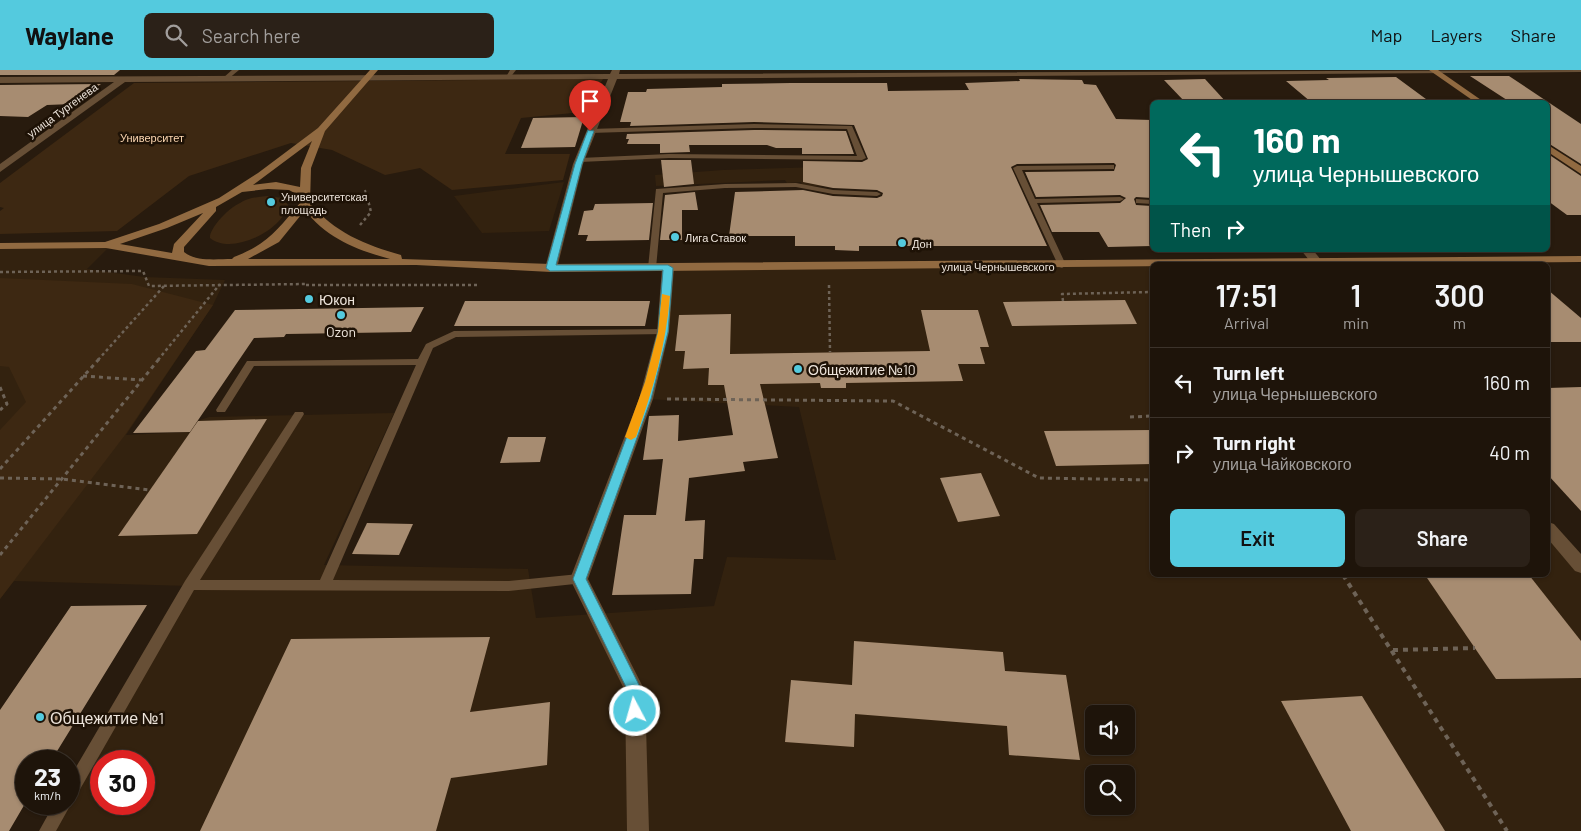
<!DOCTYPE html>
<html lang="en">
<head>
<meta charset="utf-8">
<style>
	body { margin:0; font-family:Barlow,sans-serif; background:#2b2118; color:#f1f3f6; height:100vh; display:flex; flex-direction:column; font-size:19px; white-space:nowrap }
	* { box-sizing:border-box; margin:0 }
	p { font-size:16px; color:#a19e9c }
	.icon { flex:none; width:28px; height:28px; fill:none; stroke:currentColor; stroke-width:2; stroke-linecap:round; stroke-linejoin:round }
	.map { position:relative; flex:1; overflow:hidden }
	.sheet { position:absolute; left:1150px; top:192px; width:400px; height:315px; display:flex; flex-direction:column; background:#1e140a; border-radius:8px; box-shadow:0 1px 4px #0004,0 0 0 1px #3c332b }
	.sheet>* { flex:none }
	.banner { position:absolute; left:1150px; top:30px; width:400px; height:152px; border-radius:8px; box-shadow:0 1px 4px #0004,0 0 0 1px #3c332b; background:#00695c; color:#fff; overflow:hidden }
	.tools { position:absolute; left:1085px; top:635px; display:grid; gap:10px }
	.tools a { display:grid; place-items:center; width:50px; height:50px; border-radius:8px; background:#1e140a; box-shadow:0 1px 4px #0004,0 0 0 1px #3c332b; font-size:25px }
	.speed { position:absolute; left:15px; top:680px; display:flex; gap:10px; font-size:25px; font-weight:700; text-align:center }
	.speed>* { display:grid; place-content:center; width:65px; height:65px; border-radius:50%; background:#1e140a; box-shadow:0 1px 4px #0004,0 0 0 1px #3c332b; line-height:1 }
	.speed small { font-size:12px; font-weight:400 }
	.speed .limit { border:8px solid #d22; background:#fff; color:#111 }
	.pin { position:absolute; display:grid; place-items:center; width:42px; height:42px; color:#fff; margin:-51px -21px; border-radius:50% 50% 50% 0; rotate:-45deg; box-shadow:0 0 5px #0007 }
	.pin .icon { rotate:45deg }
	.me { position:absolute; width:55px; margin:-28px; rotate:354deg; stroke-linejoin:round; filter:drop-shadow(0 0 4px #0008) }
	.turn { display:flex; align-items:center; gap:18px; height:105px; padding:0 20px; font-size:22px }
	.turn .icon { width:65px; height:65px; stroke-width:2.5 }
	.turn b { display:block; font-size:35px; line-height:42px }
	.then { display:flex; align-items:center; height:48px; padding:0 20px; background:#0003; gap:10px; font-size:19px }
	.eta { display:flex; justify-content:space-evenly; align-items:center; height:85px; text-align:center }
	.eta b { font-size:30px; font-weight:600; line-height:35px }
	.primary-button { display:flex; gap:10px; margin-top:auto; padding:10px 20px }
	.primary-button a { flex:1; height:58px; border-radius:8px; background:#54cade; color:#111; font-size:20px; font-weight:600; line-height:58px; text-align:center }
	.primary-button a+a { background:#2b2118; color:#f1f3f6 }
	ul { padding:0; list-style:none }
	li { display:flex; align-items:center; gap:15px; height:70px; padding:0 20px; border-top:1px solid #3c332b }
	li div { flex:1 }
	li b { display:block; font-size:19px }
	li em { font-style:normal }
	header { display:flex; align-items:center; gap:30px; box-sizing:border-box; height:70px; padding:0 25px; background:#54cade; color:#111 }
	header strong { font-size:24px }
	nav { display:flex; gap:28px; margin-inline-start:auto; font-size:18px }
	.search { width:350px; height:45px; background:#2b2118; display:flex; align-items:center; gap:12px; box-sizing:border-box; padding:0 18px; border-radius:8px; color:#a19e9c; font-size:19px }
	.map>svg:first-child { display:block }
	.built { fill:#33220f; fill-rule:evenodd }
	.green { fill:#3d2812 }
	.building { fill:#a78c71 }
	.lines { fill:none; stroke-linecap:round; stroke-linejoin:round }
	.path-far3 { stroke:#6e6357; stroke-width:2; stroke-dasharray:2.5 2.5; stroke-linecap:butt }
	.path-far2 { stroke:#6e6357; stroke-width:2.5; stroke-dasharray:3 3; stroke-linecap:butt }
	.path-far1 { stroke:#6e6357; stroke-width:3; stroke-dasharray:4 4; stroke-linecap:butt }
	.path { stroke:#6e6357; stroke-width:4; stroke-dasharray:5 5; stroke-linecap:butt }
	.lane { fill:#674f36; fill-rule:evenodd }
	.street { fill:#674f36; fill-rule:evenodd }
	.secondary { fill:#916a41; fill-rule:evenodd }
	.route { fill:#54cade; stroke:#378390 }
	.slow { fill:#f59e0b }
	.poi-dot { fill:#54cade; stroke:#1e1206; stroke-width:2 }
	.labels { text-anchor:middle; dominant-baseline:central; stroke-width:5; stroke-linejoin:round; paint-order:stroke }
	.far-street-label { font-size:11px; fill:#ede4db; stroke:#1e1206 }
	.far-park-label { font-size:11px; fill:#fbd5b0; stroke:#1e1206 }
	.far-poi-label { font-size:11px; fill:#ede4db; stroke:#1e1206; text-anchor:start }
	.poi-label { font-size:14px; fill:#ede4db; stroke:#1e1206; text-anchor:start }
	.near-poi-label { font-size:16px; fill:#ede4db; stroke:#1e1206; text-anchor:start }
</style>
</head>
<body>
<header>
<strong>Waylane</strong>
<div class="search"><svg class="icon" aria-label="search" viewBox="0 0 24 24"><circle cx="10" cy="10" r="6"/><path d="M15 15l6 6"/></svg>Search here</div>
<nav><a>Map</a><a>Layers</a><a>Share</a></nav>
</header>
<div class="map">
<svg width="1581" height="761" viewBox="0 0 1581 761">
	<rect width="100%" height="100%" fill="#281b0e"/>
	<g class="built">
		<polygon points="821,97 890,121 876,120 877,117 802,116 801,112 787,113 785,110 656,116 655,105 723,100"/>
		<polygon points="564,112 549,161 482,163 454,126"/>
		<path d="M111 175 87 199 144 207 225 210 213 235 126 365 189 362 197 351 209 347 394 343 324 495 528 499 536 548 714 536 727 487 836 490 799 337 646 329 668 198 1317 193 1319 195H1152V505H1548V458L1581 496V761H47L63 734H69V723L189 516 14 511 0 529V176ZM1094 644H1126V676H1094ZM101 691H144V734H101ZM1094 704H1126V736H1094Z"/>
	</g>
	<g class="green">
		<polygon points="603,9 583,42 521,48 505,84 570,84 563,110 452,120 420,98 385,105 332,80 291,73 189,106 117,161 0,164 0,141 4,138 0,137 0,113 134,13"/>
		<path d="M267 126 283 128 288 135C283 160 232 186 210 168 209 158 230 137 240 133 248 128 257 127 267 126Z"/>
		<polygon points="0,208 132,214 213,235 125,365 0,529 0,360 26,332 9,297 0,296"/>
	</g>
	<g class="building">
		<polygon points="0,0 120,0 114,5 0,5"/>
		<polygon points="1470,6 1509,6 1581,54 1581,94 1548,73 1548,32 1510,32"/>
		<polygon points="1396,7 1430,32 1311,32 1286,11 1329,10 1326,8"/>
		<polygon points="1019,9 1082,10 1084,14 1096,15 1116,49 1152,50 1152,128 1136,127 1134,129 1136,135 1152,136 1152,176 1108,177 1099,162 1052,162 1040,135 1120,133 1126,128 1120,125 1036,127 1025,102 1114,101 1116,95 1114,93 1017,94 1011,97 1047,176 859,176 859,181 835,180 835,176 795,176 795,166 729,166 735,122 803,120 833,126 877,128 882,126 883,123 877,120 833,118 803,112 803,91 862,92 868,89 854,55 754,52 630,56 631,52 620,52 628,22 646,22 647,19 722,17 722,14 791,13 887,13 888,21 969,20 965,13 1020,11"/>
		<polygon points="1205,9 1226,32 1185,32 1164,10"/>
		<polygon points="101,14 72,34 47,35 28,47 0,46 0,15"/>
		<polygon points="584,47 575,77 521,78 533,48"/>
		<polygon points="754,60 846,61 854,84 802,84 802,78 776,78 767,75 689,75 690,82 660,83 660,74 627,74 629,69 626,69 627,64"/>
		<polygon points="1548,84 1581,106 1581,145 1567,145 1548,131"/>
		<polygon points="661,90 691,90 694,114 664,117"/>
		<polygon points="695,122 698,140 682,140 682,170 660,170 665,125"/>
		<polygon points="653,133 649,170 586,171 588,165 578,165 584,141 593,140 595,134"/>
		<polygon points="1548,220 1581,248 1581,272 1548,272"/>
		<polygon points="1125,230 1137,254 1012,256 1003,232"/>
		<polygon points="465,231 650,231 645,256 454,256"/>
		<polygon points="424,237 411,262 286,264 284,267 254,268 190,362 133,363 196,281 205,280 235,240"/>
		<polygon points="921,240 978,240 989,277 980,277 985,294 958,294 963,311 846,313 846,318 821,318 820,313 760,314 778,388 743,392 745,401 689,408 685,451 705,450 703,489 694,489 691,524 612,525 624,445 656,445 663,389 643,390 649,346 679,345 678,371 733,365 724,315 708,315 709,298 683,299 685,281 675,281 679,245 731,244 730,284 930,281"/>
		<polygon points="1581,317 1581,441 1548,405 1548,318"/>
		<polygon points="267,349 197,464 118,466 198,351"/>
		<polygon points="1152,360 1152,394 1056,396 1044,361"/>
		<polygon points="508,367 546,367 540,392 500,393"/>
		<polygon points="981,403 1000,446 958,452 940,408"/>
		<polygon points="367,453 413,454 399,485 352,484"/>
		<polygon points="1425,505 1529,505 1581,571 1581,608 1496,609"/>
		<polygon points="147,535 51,691 26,691 26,732 9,761 0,761 0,640 71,536"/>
		<polygon points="490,567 470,642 550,632 547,695 451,708 436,761 200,761 291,569"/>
		<polygon points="854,571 1003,582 1005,601 1066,605 1080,690 1009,685 1007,656 855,644 854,677 785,672 791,610 852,615"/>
		<polygon points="1362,626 1445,761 1351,761 1281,631"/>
	</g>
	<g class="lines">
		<polyline class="path-far3" points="365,120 367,128"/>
		<g class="path-far2">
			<polyline points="360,155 371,142 367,126"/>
			<polyline points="0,202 143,201 149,216 307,214"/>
			<polyline points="306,215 478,215"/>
			<polyline points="829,215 830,282"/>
			<polyline points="1063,231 1062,224 1152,222"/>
			<polyline points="98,290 164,216"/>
			<polyline points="158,290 220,214"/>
		</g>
		<g class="path-far1">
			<polyline points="83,306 141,310"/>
			<polyline points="0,317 7,334 0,340"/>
			<polyline points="667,329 893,331 1039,408 1152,410"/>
			<polyline points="1130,347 1152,346"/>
			<polyline points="0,399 99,289"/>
			<polyline points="0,408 62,409 150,420"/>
			<polyline points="0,485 159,289"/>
		</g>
		<g class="path">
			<polyline points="1343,505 1507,761"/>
			<polyline points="1393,580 1475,578"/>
		</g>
		<g class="lane">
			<polygon points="232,0 239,0 227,10 223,10 223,8"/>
			<polygon points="510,0 516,0 509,9 506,7"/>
			<polygon points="754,54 852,56 866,88 862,90 669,88 580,92 576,90 580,88 669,84 857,86 847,59 754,58 590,63 587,61 590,59"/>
			<polygon points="1114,95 1114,99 1111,99 1022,100 1035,129 1120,127 1124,129 1120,131 1037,133 1066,195 1062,198 1059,197 1013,98 1017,96"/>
			<polygon points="796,113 833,120 877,122 881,124 877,126 833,124 796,117 725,118 663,123 656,198 652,201 648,198 656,119 725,114"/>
			<polygon points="1136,129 1152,130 1152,134 1136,133"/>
			<polygon points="663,259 666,260 668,262 666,264 456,267 433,278 333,510 509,511 579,504 584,505 585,509 584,513 509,521 194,520 75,728 69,730 71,734 56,761 39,761 54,734 69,734 69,709 185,511 295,342 303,342 304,344 200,510 320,510 416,295 254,296 225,342 217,342 216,340 247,291 418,289 426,274 454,261"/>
		</g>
		<g class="street">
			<polygon points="612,0 620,0 619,4 1581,0 1581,2 617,9 583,94 557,198 551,202 545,198 573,94 608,9 125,12 0,102 0,94 114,12 0,13 0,7 610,4"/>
			<polygon points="1301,180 1313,180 1325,195 1313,195"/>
			<polygon points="668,194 674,198 669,262 653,329 588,509 645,621 649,761 627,761 625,621 570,509 639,329 657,262 662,198"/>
			<polygon points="1548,452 1554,454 1581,484 1581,503 1575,501 1548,469"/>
		</g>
		<g class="secondary">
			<path d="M370 0H378L325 61 311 98 310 133C334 162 365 175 401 185L402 189 551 194 1581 186V192L551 202 416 195 209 196 106 178 0 179V173L105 172 159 154 219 128 258 103 318 58ZM312 71 301 98 300 117 276 112 253 115ZM268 119 289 120 300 126V133C277 160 268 174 234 187L232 189C217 189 196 192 184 182V177L216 141V137L242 122ZM305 140C326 168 357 180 390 189H248L279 172ZM203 143 174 174 172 183 120 174 167 158Z"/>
			<polygon points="1429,0 1438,0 1484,32 1475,32"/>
			<polygon points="1548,75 1581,96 1581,104 1548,82"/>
		</g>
	</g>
	<polygon class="route" points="588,60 594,61 582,94 556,195 668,195 673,198 668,262 651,329 586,509 642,621 643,641 641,646 635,648 630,646 628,621 573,509 641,329 658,262 663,200 550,201 546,198 575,94"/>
	<path class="slow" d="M662 224 670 226C666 275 653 320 636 367L631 370 625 367 645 312 658 262Z"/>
	<g class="poi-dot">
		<circle cx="271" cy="132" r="5"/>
		<circle cx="675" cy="167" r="5"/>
		<circle cx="902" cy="173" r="5"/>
		<circle cx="309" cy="229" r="5"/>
		<circle cx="341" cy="245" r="5"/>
		<circle cx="798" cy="299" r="5"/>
		<circle cx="40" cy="647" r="5"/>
	</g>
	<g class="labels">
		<g class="far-street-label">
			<text transform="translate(62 40) rotate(-36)">улица Тургенева</text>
			<text x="998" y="196">улица Чернышевского</text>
		</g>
		<g class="far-park-label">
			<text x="152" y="67">Университет</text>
		</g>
		<g class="far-poi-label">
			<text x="281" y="126">Университетская<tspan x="281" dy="13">площадь</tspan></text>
			<text x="685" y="167">Лига Ставок</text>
			<text x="912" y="173">Дон</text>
		</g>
		<g class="poi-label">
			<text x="319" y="229">Юкон</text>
			<text x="341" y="261" text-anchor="middle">Ozon</text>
			<text x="808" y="299">Общежитие №10</text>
		</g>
		<g class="near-poi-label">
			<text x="50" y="647">Общежитие №1</text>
		</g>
	</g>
</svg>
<div class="tools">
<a><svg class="icon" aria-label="sound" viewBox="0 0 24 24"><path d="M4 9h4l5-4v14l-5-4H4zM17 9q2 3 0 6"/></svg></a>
<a><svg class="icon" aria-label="search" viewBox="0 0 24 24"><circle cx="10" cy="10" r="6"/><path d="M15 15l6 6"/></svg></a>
</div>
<div class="speed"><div>23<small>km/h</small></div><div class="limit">30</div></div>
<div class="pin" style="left:590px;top:61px;background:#d93025"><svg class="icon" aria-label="arrive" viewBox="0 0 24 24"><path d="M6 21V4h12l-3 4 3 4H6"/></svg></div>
<svg class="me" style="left:635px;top:641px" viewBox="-20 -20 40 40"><circle r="17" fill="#54cade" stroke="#fff" stroke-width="3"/><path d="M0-11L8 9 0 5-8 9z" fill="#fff"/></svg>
<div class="banner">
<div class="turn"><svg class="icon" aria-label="left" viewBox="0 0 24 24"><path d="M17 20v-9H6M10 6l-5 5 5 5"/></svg><div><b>160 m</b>улица Чернышевского</div></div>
<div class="then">Then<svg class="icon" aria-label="right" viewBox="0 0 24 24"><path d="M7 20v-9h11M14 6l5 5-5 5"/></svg></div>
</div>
<section class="sheet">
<div class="eta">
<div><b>17:51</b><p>Arrival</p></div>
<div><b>1</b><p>min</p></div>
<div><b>300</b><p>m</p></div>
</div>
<ul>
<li><svg class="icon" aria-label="left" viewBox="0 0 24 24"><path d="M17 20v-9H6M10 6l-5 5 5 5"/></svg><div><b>Turn left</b><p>улица Чернышевского</p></div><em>160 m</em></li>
<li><svg class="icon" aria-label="right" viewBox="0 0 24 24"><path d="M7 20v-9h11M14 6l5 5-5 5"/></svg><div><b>Turn right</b><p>улица Чайковского</p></div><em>40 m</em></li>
</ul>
<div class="primary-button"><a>Exit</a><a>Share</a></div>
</section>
</div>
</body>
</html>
